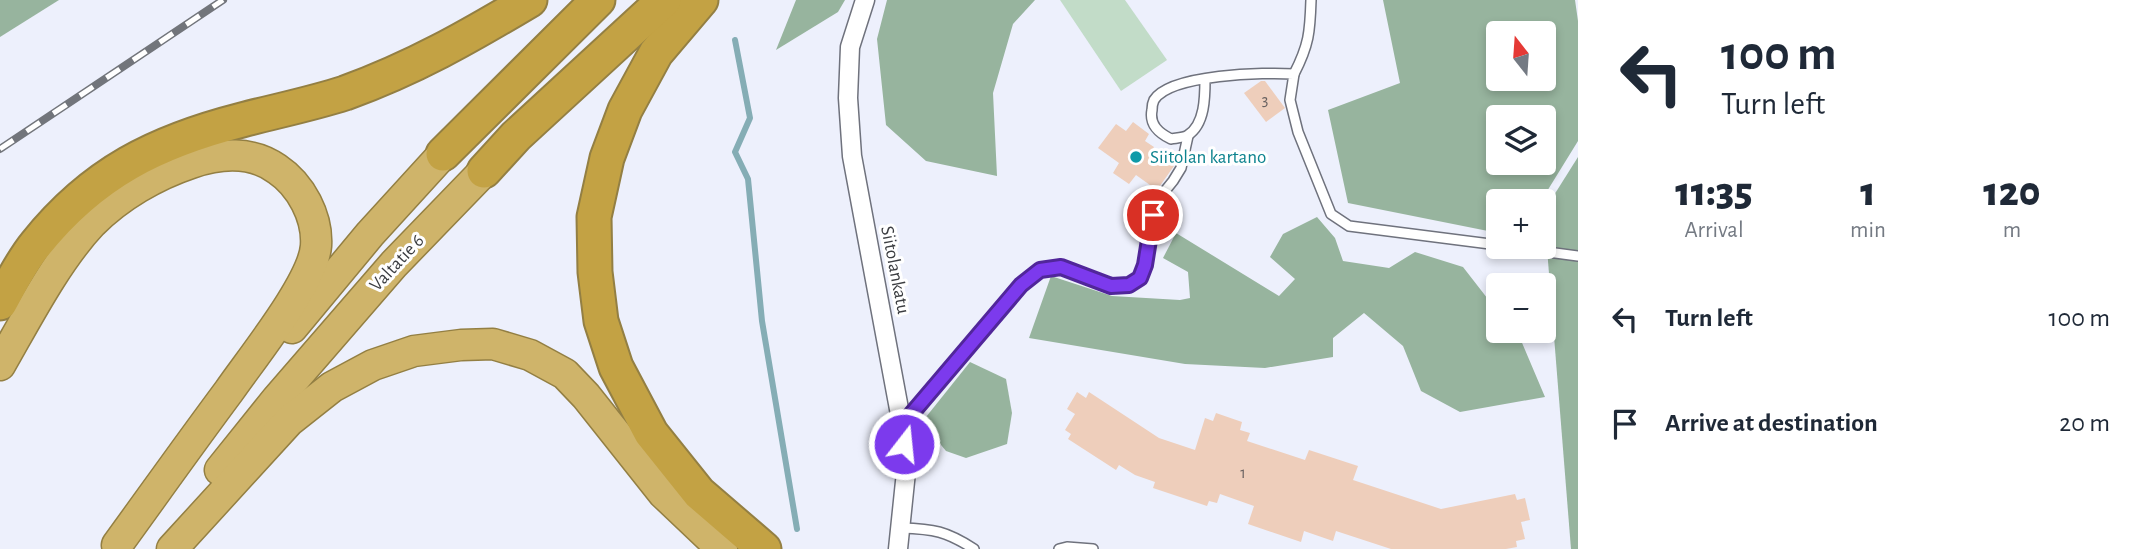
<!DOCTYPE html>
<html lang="en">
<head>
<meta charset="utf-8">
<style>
	body { margin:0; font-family:"Alegreya Sans",sans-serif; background:#f6f6f7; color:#1f2937; height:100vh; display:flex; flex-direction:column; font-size:26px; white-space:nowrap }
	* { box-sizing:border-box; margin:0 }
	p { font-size:23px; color:#747a83 }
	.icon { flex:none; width:38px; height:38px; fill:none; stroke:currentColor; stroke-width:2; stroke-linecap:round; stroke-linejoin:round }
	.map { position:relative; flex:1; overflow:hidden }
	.details { display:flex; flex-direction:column; background:#fff; width:560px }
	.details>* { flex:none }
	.guide { background:#fff; color:#1f2937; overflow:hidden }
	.needle { width:46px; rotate:343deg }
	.controls { position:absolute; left:1486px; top:21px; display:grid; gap:14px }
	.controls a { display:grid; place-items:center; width:70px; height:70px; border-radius:7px; background:#fff; box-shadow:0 4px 10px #0003; font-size:35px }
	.pin { position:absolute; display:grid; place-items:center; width:60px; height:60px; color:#fff; margin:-30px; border:4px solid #fff; border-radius:50%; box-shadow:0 2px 7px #0007 }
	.me { position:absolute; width:77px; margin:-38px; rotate:16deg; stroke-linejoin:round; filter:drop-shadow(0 0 5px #0008) }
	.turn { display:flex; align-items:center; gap:24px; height:147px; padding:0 28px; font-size:32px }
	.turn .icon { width:91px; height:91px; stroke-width:2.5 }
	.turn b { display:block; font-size:49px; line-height:60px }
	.eta { display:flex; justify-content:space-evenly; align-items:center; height:119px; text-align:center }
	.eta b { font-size:42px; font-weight:800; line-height:49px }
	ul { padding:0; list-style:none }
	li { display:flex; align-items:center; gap:21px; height:105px; padding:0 28px }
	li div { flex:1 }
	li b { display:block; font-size:26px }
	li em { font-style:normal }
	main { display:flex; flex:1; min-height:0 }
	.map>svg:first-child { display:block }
	.green { fill:#c2dcc8 }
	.forest { fill:#97b49e; fill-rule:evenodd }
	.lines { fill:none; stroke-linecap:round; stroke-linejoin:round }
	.stream { stroke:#85adb5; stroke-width:6 }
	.building { fill:#eecebb }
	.service-casing { stroke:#6f727d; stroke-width:12 }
	.minor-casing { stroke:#6f727d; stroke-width:21 }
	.trunk-casing { stroke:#937f43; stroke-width:33 }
	.motorway-casing { stroke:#937f43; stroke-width:37 }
	.service { stroke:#fff; stroke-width:9 }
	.minor { stroke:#fff; stroke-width:18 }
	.trunk { stroke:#cfb46a; stroke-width:30 }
	.motorway { stroke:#c3a244; stroke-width:33 }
	.rail-casing { stroke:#72757b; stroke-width:8 }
	.rail { stroke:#fff; stroke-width:5; stroke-dasharray:16; stroke-linecap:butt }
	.route-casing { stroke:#51269a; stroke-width:18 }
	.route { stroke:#7c3aed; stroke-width:12 }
	.culture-dot { fill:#0f9aa8; stroke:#fff; stroke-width:2.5 }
	.labels { text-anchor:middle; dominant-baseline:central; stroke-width:6; stroke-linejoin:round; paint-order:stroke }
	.number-label { font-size:16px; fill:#686160 }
	.culture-label { font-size:19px; fill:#0d838f; stroke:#fff; text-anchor:start }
	.street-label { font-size:19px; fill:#3b3d41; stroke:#fff }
</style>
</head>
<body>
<main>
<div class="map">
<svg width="1578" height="549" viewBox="0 0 1578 549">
	<rect width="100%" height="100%" fill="#edf0fc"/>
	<polygon class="green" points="1060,0 1125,0 1167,60 1121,91"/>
	<g class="forest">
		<polygon points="0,0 59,0 0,37"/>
		<polygon points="796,0 845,0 838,12 776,50"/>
		<polygon points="887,0 1035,0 1013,24 993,93 997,176 926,161 886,125 877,39"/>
		<path d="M1383 0H1575L1578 21V141L1541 201H1498V233L1348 203 1328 110 1400 83ZM1498 33H1544V79H1498ZM1498 117H1544V163H1498Z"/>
		<polygon points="1578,157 1578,549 1571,549 1544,211"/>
		<polygon points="1317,217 1335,238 1343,261 1389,268 1415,252 1463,267 1498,312 1498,331 1514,331 1520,338 1545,397 1460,412 1421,391 1403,346 1364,313 1333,338 1333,357 1265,368 1185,364 1029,338 1051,276 1112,296 1180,300 1190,298 1188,272 1163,258 1176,233 1279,296 1295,279 1270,257 1283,234"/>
		<polygon points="970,362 1006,379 1012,413 1007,444 966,458 946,451 922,422"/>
	</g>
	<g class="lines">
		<polyline class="stream" points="735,40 750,118 735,152 748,179 762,321 797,529"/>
	</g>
	<g class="building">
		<polygon points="1261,81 1265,81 1285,108 1266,122 1244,93"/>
		<polygon points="1133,122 1149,134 1145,141 1154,147 1152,150 1174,166 1157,190 1136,175 1129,184 1113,173 1119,163 1098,148 1116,124 1126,131"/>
		<polygon points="1077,392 1086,398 1089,392 1159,438 1195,450 1205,418 1213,421 1216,413 1242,422 1240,430 1250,433 1247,441 1305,460 1309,450 1358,466 1353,480 1441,509 1515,494 1517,500 1525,498 1530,520 1521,522 1525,539 1516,541 1517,547 1506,549 1391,549 1336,531 1333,541 1304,531 1301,542 1248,524 1254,506 1220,494 1217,503 1209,501 1207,506 1153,488 1155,482 1135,475 1119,465 1116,470 1068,439 1071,434 1065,430 1075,414 1067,409"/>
	</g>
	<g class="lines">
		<defs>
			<g id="service">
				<path d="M1294 74C1309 45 1310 32 1311 0"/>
				<path d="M1205 79C1205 97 1205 124 1188 135 1184 138 1175 138 1171 139 1159 133 1149 125 1152 110 1152 108 1153 102 1154 100 1170 74 1265 72 1294 74L1290 100 1298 132 1331 214 1349 226 1498 245"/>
				<polyline points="1510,247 1578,256"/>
				<polyline points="902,425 1021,285 1040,270 1061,267 1111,286 1129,286 1140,278 1145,265 1153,215 1160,197 1173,181 1181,168 1188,136"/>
				<path d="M901 528C934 529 946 531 974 549"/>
				<polyline points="1059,549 1067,547 1093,549"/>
			</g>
			<polyline id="minor" points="865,0 850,47 848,98 852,156 902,425 906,472 898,549"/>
			<g id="trunk">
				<polyline points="292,328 370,234 443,154"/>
				<path d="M0 365C26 320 56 261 92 223 119 196 155 175 191 163 220 153 252 151 277 169 301 185 318 217 316 246 313 283 251 359 229 391 191 442 154 494 117 545"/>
				<polyline points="220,470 277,399 394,264 484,171"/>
				<polyline points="172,549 289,421 332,387 373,365 414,351 461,345 493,344 530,355 565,374 586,396 663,493 722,549"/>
			</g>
			<g id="motorway">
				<polyline points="701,0 656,53 625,110 607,158 594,217 595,272 601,321 616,367 651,433 699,493 764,549"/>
				<polyline points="443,154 598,0"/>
				<polyline points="484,171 516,136 664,0"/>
				<path d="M0 303C11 283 22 261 36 244 93 173 156 142 242 120 276 111 311 104 345 93 414 68 468 37 530 0"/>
			</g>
		</defs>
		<use href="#service" class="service-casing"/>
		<use href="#minor" class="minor-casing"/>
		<use href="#trunk" class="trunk-casing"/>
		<use href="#motorway" class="motorway-casing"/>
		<use href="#service" class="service"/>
		<use href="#minor" class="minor"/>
		<use href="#trunk" class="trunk"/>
		<use href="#motorway" class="motorway"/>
		<defs>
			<polyline id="rail" points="0,149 223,0"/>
		</defs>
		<use href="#rail" class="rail-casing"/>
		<use href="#rail" class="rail"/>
	</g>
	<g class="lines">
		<defs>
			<polyline id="route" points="904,444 902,425 1021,285 1040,270 1061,267 1111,286 1129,285 1140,278 1145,265 1153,215"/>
		</defs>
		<use href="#route" class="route-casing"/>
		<use href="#route" class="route"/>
	</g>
	<circle class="culture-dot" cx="1136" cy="157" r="7"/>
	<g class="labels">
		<g class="number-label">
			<text x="1265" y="100">3</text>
			<text x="1243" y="473">1</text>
		</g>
		<g class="culture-label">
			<text x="1150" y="157">Siitolan kartano</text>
		</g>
		<g class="street-label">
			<text transform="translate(397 263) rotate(-47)">Valtatie 6</text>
			<text transform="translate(895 270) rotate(79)">Siitolankatu</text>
		</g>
	</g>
</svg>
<div class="controls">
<a><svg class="needle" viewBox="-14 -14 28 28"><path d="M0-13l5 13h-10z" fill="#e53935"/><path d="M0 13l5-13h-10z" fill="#747a83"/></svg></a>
<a><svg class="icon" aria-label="layers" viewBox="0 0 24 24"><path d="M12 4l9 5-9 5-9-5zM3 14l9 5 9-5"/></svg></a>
<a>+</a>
<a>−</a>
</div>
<div class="pin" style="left:1153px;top:215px;background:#d93025"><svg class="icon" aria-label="arrive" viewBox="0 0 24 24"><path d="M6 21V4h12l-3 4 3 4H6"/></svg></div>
<svg class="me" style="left:904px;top:444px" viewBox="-20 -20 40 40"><circle r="17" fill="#7c3aed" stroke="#fff" stroke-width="3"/><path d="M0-11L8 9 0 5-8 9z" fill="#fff"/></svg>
</div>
<section class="details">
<div class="guide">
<div class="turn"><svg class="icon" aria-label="left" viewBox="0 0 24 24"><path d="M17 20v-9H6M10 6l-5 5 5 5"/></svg><div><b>100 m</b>Turn left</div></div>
</div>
<div class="eta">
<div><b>11:35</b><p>Arrival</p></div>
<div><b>1</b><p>min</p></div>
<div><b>120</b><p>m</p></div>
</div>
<ul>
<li><svg class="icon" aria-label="left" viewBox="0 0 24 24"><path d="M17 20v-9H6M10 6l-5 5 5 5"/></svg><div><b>Turn left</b></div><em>100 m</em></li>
<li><svg class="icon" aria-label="arrive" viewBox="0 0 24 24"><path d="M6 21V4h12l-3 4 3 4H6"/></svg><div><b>Arrive at destination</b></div><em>20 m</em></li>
</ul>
</section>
</main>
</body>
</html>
